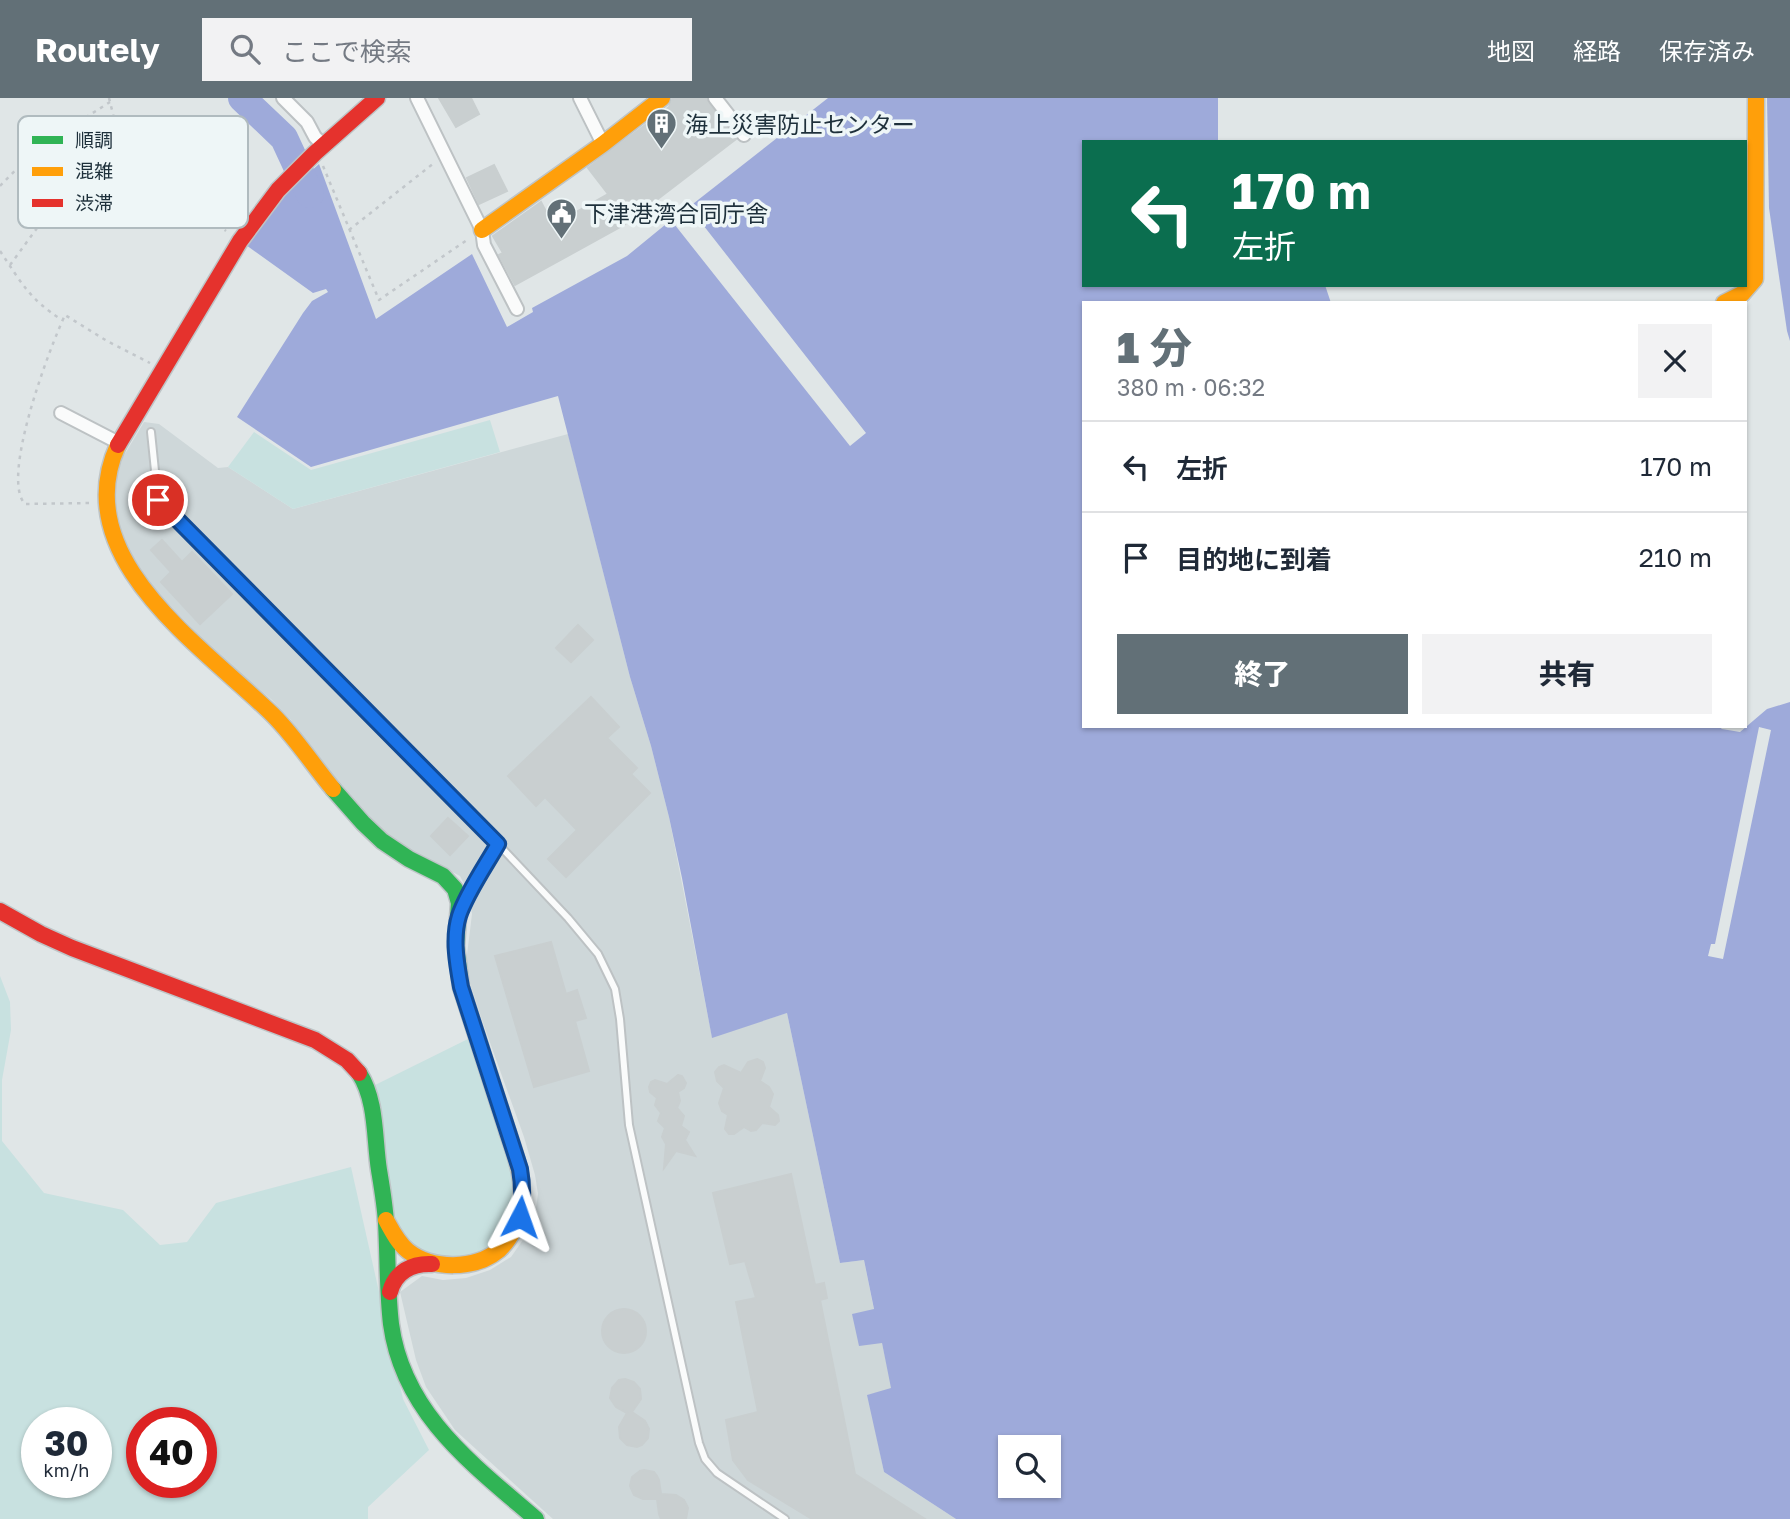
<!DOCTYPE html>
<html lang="ja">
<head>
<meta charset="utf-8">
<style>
	body { margin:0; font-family:"Golos Text","Noto Sans JP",sans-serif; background:#f2f2f3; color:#1f2937; height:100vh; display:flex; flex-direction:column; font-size:26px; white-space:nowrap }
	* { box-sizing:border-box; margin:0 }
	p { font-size:23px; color:#747a83 }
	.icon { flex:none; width:38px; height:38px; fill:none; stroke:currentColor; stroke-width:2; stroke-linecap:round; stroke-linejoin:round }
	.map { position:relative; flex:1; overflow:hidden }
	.sheet { position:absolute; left:1082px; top:203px; width:665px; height:427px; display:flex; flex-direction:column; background:#fff; border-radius:0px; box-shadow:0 2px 5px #0004 }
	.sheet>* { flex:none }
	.hud { position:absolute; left:1082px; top:42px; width:665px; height:147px; border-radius:0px; box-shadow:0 2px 5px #0004; background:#0b6e4f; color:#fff; overflow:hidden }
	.fabs { position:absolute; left:998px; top:1337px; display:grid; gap:14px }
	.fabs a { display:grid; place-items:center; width:63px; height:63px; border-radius:0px; background:#fff; box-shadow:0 2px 5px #0004; font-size:35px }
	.speed { position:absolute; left:21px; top:1309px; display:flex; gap:14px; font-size:35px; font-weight:700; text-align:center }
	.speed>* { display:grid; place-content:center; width:91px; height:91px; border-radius:50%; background:#fff; box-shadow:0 2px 5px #0004; line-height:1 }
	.speed small { font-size:18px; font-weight:400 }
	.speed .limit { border:10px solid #d22; background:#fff; color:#111 }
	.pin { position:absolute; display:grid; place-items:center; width:60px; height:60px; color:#fff; margin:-30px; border:4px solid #fff; border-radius:50%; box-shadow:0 2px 7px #0007 }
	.me { position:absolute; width:77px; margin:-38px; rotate:4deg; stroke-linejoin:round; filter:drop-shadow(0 0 5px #0008) }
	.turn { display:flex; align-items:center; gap:24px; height:147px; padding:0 35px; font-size:32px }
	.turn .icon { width:91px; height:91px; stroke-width:2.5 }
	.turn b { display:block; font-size:49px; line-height:60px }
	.round { display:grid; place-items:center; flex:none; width:74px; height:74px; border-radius:0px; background:#f2f2f3 }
	.head { display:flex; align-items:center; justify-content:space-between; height:119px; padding:0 35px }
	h1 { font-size:42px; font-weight:800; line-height:52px; color:#627077 }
	.action { display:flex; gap:14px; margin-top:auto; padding:14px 35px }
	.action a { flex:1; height:80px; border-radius:0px; background:#627077; color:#fff; font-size:28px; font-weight:800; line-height:80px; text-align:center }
	.action a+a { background:#f2f2f3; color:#1f2937 }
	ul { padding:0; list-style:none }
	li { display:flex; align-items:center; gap:21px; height:91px; padding:0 35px; border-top:2px solid #e0e1e3 }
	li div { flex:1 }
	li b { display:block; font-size:26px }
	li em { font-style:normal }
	header { display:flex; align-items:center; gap:42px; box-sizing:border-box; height:98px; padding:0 35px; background:#627077; color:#fff }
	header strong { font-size:33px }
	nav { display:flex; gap:38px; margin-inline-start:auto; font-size:24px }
	.search { width:490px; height:63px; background:#f2f2f3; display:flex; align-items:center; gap:18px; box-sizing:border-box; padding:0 24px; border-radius:0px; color:#747a83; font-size:26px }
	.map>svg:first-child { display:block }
	.built { fill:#ced7d9 }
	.green { fill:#c8e1e0; fill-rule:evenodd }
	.water { fill:#9eaada; fill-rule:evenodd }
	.pier { fill:#e0e6e7 }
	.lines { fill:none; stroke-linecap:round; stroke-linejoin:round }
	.river { stroke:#9eaada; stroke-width:28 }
	.building { fill:#c9cfd0; stroke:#c9cfd0; stroke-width:2 }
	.lane-casing { stroke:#bdc2c4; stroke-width:10 }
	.street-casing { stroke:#bdc2c4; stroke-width:16 }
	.fast-casing { stroke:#bec4c6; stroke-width:19 }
	.slow-casing { stroke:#bec4c6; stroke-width:19 }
	.jam-casing { stroke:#bec4c6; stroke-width:19 }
	.path { stroke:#c2c7cb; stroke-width:2.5; stroke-dasharray:3.5 5; stroke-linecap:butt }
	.lane { stroke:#fafbfb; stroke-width:6 }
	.street { stroke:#fafbfb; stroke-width:12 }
	.fast { stroke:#30b455; stroke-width:16 }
	.slow { stroke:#ff9f0a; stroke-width:16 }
	.jam { stroke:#e5322d; stroke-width:16 }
	.route-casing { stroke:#114b97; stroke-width:18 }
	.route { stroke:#1a73e8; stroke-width:12 }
	.labels { text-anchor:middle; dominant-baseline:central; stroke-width:7; stroke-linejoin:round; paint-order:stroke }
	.poi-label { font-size:23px; fill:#1e303b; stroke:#eef6f7; text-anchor:start }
	.key { fill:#eef6f7; stroke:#b0bbbf; stroke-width:2 }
	.key-label { font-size:19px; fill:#1e303b }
</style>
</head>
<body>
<header>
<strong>Routely</strong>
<div class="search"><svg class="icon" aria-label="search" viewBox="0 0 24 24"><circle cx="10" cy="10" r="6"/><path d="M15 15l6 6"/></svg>ここで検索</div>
<nav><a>地図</a><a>経路</a><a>保存済み</a></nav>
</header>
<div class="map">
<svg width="1790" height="1421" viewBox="0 0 1790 1421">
	<rect width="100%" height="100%" fill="#e0e6e7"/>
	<polygon class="built" points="144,324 159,326 218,370 228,369 293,411 568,336 630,579 651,648 669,719 712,939 787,915 840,1165 864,1162 874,1212 853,1216 882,1245 892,1291 868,1297 884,1374 956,1421 553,1421 455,1332 426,1289 416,1262 400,1194 422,1178 443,1182 466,1180 490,1172 511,1159 525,1139 535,1116 538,1096 535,1077 524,1039 484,928 469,882 466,865 472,816 468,794 460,778 399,747 376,730 307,647 291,622 272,602 216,555 158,495 126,449 116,421 114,388 123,359"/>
	<g class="green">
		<polygon points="490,322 500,354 293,411 228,369 254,334 311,372"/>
		<path d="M0 878 10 904 11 932 2 982V1043L44 1095 123 1112 160 1147 187 1144 216 1105 351 1069 403 1301 429 1352 368 1409V1421H0ZM37 1325H96V1384H37ZM142 1325H201V1384H142Z"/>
		<polygon points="476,937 520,1071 504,1147 454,1167 398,1142 367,991"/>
	</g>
	<g class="water">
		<path d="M828 0H1218V44H1083V187H1325L1331 205H1083V628H1718L1722 631 1740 634 1767 611 1790 604V1421H956L884 1374 867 1297 891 1290 882 1245 859 1248 852 1216 874 1211 864 1162 840 1165 787 915 712 940 682 780 669 719 651 648 630 579 558 298 311 369 237 319 303 215 312 203 328 194 326 191 313 195 246 147 281 100 319 66 376 221 472 156 507 229 533 214 532 210 627 158 671 122 850 348 866 335 689 109ZM1010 1349H1048V1388H1010Z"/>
		<polygon points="1767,0 1790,0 1790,243 1787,233 1769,110"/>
	</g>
	<polygon class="pier" points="1759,629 1771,632 1723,861 1708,858 1711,846 1715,846"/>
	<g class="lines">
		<polyline class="river" points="242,0 284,40 310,96"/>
	</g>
	<g class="building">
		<polygon points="439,0 471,0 479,16 456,29"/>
		<polygon points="673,0 706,0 708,5 736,41 624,127 515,187 499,157 503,155 493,138 541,104 553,127 608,96 588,70 669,9"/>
		<polygon points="494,67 507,93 479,106 467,80"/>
		<polygon points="162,442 182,464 192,454 232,496 200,526 161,484 171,474 151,452"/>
		<polygon points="578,527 593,542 571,564 556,550"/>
		<polygon points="591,599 619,629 607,640 637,670 631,676 650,695 566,779 548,761 577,732 545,699 536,708 508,678"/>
		<polygon points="448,720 468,738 450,757 431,738"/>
		<polygon points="551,844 566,896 577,892 586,920 575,923 589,973 534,989 495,858"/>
		<polygon points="757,961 763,964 765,970 760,983 769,989 773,996 769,1009 778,1017 779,1023 775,1027 762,1025 756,1032 751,1033 744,1029 734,1036 729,1036 725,1031 728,1017 722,1013 719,1005 724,990 717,983 715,974 719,969 724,967 741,975 748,964"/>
		<polygon points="678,977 682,978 686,985 684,990 678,994 680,1003 677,1010 684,1018 681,1028 689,1034 685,1042 695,1058 676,1053 664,1070 666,1046 662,1039 665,1030 658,1023 661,1015 655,1007 657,1000 650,994 649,989 651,984 655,982 667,986"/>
		<polygon points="791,1076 815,1187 824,1185 827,1200 820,1202 855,1376 925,1421 812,1421 748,1382 733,1362 726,1322 758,1314 736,1204 756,1200 745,1163 730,1166 713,1095"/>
		<circle cx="624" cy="1233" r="22"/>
		<polygon points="625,1281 634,1284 640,1291 641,1301 632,1314 645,1323 649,1331 648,1340 642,1347 637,1349 627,1347 620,1340 619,1329 627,1315 616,1309 610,1300 612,1290 619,1282"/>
		<polygon points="644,1372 654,1374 657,1378 659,1382 661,1396 676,1397 684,1402 688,1410 686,1421 661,1421 659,1416 657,1401 643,1401 634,1397 630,1388 632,1379 640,1373"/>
	</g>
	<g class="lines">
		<defs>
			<g id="lane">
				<polyline points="151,334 158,402 498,746 568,820 598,856 615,891 620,921 629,1027 699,1345 705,1361 717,1375 785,1421"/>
				<polyline points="464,809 498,746"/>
			</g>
			<g id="street">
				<polyline points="283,0 307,24 315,39 324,48"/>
				<polyline points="417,0 482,132 484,147 517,211"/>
				<polyline points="580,0 603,46"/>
				<polyline points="715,0 744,37"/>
				<polyline points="61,315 119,345"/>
			</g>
			<g id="fast">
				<polyline points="333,691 363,725 382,743 409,761 443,778 455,791 459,805 456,848 461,889 508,1035"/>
				<path d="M359 975C377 1003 374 1040 379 1072 382 1090 385 1107 386 1125 388 1159 387 1192 391 1226 403 1315 472 1366 536 1421"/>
			</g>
			<g id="slow">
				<polyline points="482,132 603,46 662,0"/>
				<polyline points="1724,205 1742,196 1755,181 1756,0"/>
				<path d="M118 347C66 460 204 549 273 617 295 639 313 667 333 691"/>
				<path d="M386 1122C392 1133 398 1145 408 1153 432 1172 475 1172 499 1152 511 1141 518 1124 521 1109 525 1082 516 1059 508 1035"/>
			</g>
			<g id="jam">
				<polyline points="118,347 240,143 278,92 315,55 377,0"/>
				<polyline points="0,813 41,836 72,850 315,942 347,962 359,975"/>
				<path d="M390 1194C395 1174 412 1165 432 1166"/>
			</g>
		</defs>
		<use href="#lane" class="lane-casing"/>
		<use href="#street" class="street-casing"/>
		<use href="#fast" class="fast-casing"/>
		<use href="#slow" class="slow-casing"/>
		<use href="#jam" class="jam-casing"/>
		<g class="path">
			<polyline points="109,0 114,20 168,84 226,133"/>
			<polyline points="323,68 379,202 467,142"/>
			<polyline points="0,88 36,51 110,4"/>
			<polyline points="349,132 434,65"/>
			<path d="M0 153C21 184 29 201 62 222"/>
			<polyline points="10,167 51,111 57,98 70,79 119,28"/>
			<path d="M89 405 25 406C0 380 50 249 65 217L107 243 150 265"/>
		</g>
		<use href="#lane" class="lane"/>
		<use href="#street" class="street"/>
		<use href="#fast" class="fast"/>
		<use href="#slow" class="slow"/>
		<use href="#jam" class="jam"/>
	</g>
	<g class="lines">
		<defs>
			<path id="route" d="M158 402 498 746C486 767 466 796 459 818 452 840 457 867 461 889L520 1071C523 1088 523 1102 520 1119"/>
		</defs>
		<use href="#route" class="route-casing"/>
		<use href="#route" class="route"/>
	</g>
	<defs>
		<symbol id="building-pin" viewBox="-11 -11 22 30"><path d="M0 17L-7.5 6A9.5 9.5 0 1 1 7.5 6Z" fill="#627077" stroke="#eef6f7"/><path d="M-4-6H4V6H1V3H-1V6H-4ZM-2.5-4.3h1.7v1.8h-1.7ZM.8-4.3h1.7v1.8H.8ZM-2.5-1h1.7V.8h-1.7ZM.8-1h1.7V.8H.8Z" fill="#fff"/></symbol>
		<symbol id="civic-pin" viewBox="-11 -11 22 30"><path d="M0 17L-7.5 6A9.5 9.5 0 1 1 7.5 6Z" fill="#627077" stroke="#eef6f7"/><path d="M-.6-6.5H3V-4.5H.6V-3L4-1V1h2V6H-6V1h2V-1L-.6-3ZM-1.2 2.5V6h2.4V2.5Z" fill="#fff"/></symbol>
	</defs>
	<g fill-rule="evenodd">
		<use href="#building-pin" x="644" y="8" width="35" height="47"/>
		<use href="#civic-pin" x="544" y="98" width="35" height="47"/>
	</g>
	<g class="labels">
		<g class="poi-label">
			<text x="685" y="26">海上災害防止センター</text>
			<text x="584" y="115">下津港湾合同庁舎</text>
		</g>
	</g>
	<rect x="18" y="18" width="230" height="112" rx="10" class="key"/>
	<rect x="32" y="38" width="31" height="8" fill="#30b455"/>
	<rect x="32" y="69" width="31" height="9" fill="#ff9f0a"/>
	<rect x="32" y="101" width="31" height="8" fill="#e5322d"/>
	<g class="key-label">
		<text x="75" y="49">順調</text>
		<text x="75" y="80">混雑</text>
		<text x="75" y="112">渋滞</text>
	</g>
</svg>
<div class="fabs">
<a><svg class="icon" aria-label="search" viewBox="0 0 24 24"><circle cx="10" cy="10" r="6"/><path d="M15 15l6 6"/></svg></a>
</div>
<div class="speed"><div>30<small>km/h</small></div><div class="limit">40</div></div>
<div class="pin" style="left:158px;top:402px;background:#d93025"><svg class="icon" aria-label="arrive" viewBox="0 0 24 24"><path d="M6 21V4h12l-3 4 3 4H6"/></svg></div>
<svg class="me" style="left:520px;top:1119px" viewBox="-20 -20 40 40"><path d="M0-17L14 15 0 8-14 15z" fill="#1a73e8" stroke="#fff" stroke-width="4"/></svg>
<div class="hud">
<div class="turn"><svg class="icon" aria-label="left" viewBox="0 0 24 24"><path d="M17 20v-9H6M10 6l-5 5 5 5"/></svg><div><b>170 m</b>左折</div></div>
</div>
<section class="sheet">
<div class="head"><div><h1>1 分</h1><p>380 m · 06:32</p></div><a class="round"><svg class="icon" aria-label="close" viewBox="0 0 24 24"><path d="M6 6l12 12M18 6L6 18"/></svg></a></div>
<ul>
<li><svg class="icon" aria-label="left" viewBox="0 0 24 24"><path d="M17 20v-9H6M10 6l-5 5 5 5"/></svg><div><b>左折</b></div><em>170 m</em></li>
<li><svg class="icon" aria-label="arrive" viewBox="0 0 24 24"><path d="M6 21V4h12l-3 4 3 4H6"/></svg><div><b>目的地に到着</b></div><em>210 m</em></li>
</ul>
<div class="action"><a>終了</a><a>共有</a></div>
</section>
</div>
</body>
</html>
